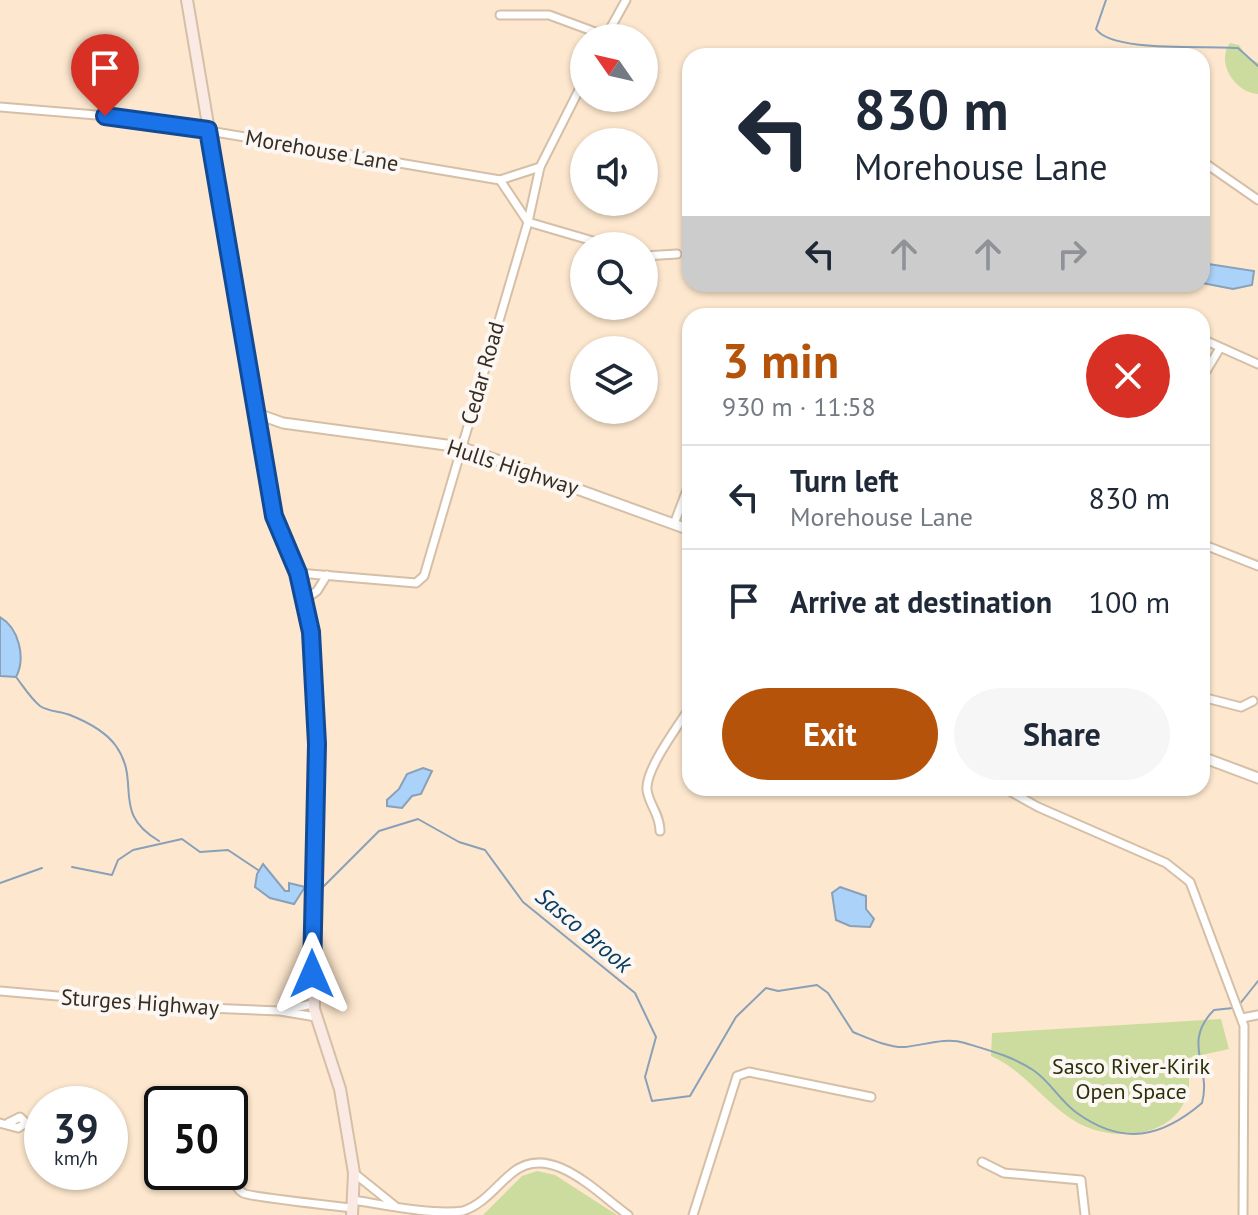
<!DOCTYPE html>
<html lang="en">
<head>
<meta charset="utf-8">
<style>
	body { margin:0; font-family:"PT Sans",sans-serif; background:#f6f6f7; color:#1f2937; height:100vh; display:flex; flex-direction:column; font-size:30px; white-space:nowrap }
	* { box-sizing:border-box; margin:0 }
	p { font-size:26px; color:#747a83 }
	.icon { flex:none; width:44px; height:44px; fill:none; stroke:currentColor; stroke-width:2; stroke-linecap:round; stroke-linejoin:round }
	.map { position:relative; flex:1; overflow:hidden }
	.panel { position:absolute; left:682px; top:308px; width:528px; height:488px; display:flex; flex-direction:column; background:#fff; border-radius:24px; box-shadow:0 2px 6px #0004 }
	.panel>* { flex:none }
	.top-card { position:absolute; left:682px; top:48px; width:528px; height:244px; border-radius:24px; box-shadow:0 2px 6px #0004; background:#fff; color:#1f2937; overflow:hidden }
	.needle { width:52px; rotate:304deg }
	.tools { position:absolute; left:570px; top:24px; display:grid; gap:16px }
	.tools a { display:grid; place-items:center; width:88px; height:88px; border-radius:50%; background:#fff; box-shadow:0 2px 6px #0004; font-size:40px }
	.speed { position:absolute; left:24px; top:1086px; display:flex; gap:16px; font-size:40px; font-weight:700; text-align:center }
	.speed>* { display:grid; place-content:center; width:104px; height:104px; border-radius:50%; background:#fff; box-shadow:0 2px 6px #0004; line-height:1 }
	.speed small { font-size:20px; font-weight:400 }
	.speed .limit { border:4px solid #111; border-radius:12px; background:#fff; color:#111 }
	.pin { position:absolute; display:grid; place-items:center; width:68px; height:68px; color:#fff; margin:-82px -34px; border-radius:50% 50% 50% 0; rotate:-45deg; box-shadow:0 0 8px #0007 }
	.pin .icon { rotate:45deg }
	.me { position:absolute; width:88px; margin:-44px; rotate:0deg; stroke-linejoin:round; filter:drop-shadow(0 0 6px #0008) }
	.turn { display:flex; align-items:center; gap:28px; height:168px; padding:0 40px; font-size:36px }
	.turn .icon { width:104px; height:104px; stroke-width:2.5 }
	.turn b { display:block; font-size:56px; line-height:68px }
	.lanes { display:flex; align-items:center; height:76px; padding:0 40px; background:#0003; justify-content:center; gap:40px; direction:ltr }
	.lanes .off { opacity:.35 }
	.round { display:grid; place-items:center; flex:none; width:84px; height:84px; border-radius:42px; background:#f6f6f7 }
	.headline { display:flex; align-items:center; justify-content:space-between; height:136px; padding:0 40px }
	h1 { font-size:48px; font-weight:700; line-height:60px; color:#b45309 }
	.primary-button { display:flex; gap:16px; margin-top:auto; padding:16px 40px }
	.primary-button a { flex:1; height:92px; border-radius:48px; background:#b45309; color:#fff; font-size:32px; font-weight:700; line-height:92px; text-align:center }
	.primary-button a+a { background:#f6f6f7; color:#1f2937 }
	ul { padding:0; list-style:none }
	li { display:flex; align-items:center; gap:24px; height:104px; padding:0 40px; border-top:2px solid #e0e1e3 }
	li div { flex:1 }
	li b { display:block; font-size:30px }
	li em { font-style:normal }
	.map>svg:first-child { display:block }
	.green { fill:#ccdc9e }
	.water { fill:#abd2f8; stroke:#88a0b8; stroke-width:2 }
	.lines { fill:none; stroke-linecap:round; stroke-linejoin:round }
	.stream { stroke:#88a0b8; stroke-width:2 }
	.minor-casing { stroke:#d5bfa7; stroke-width:11 }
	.tertiary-casing { stroke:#d5bfa7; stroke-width:13 }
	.secondary-casing { stroke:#d5bfa7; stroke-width:14 }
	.minor { stroke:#fff; stroke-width:7 }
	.tertiary { stroke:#fff; stroke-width:9 }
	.secondary { stroke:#faeae3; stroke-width:10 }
	.route-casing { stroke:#114b97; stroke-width:20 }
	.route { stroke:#1a73e8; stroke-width:14 }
	.labels { text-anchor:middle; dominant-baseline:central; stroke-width:8; stroke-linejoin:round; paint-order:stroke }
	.street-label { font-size:22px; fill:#352d23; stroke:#fcf7f2 }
	.park-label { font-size:22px; fill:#28300b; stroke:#fcf7f2 }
	.water-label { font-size:24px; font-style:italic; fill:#083c63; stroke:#fcf7f2 }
</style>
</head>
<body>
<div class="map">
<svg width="1258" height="1215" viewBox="0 0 1258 1215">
	<rect width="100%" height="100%" fill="#fde7ce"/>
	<g class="green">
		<path d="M1230 43 1239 45 1246 56 1258 63V94C1236 93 1215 63 1230 43Z"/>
		<path d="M1221 1019 1229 1049 1188 1058C1188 1069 1191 1084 1187 1095 1174 1138 1115 1142 1080 1124 1047 1107 1026 1071 991 1056L992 1033Z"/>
		<polygon points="537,1171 555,1175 617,1215 483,1215 522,1176"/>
	</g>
	<g class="water">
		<polygon points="1202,263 1254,271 1252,285 1233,289 1202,283"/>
		<path d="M0 617C19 628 26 658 16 677L0 676Z"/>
		<polygon points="423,768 432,771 421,794 412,796 402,808 387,806 387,800 399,789 407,774"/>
		<polygon points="263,864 285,891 289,891 289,883 305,887 294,904 270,898 255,887 257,874"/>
		<polygon points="840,887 866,896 866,909 874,919 870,927 850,926 836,920 832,893"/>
	</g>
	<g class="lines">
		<g class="stream">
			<path d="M1106 0 1096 29C1112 53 1207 45 1238 48L1258 66"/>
			<path d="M16 677C23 686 31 699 40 706 49 712 60 711 70 715 85 721 106 732 116 746 142 783 110 812 159 841"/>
			<polyline points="72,867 112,875 118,860 133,850 182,839 200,852 228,850 258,870"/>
			<polyline points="0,883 42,868"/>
			<path d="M317 888 324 886 379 831 418 819 459 842 485 850 523 902 635 993 656 1037 645 1077 652 1101 690 1096 736 1017 766 988 778 991 817 985 828 993 853 1032C868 1038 889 1048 905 1047 925 1045 945 1037 965 1043 988 1050 1014 1057 1033 1070 1050 1081 1060 1101 1077 1113 1123 1146 1161 1138 1202 1103 1212 1067 1181 1043 1214 1010L1233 1008"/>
			<polyline points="1239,1005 1258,981"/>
		</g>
		<defs>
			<g id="minor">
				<polyline points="500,15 549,15 606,36"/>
				<polyline points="605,38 626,0"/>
				<polyline points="0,107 132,118 500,180 540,167"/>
				<polyline points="1202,161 1258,200"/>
				<polyline points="500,180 528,222 610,246"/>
				<polyline points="644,256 677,254"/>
				<polyline points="1202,339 1258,364"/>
				<polyline points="1202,378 1220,348"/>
				<polyline points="674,524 690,482"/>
				<polyline points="1202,544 1258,566"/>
				<polyline points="298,573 416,583 424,576 528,222 540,167 584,80"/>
				<polyline points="306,599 317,591 327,575"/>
				<polyline points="1202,697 1241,707 1253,701"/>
				<polyline points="1004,788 1038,807 1166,863 1190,882 1244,1026 1243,1215"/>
				<path d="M660 831C660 814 649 805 647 790 645 769 679 725 690 707"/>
				<polyline points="0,991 184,1007 280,1011 316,1017"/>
				<polyline points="282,1010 313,1004"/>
				<polyline points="1242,1018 1258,1015"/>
				<polyline points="0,1123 18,1128 26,1123 20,1117 8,1123"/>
				<polyline points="157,1148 162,1148"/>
				<polyline points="982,1162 1004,1173 1081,1180 1085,1215"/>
				<path d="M229 1172C233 1180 236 1189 243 1193 249 1197 336 1206 352 1208"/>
				<polyline points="354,1173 395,1206"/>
				<path d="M353 1200C385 1205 431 1215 463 1211 484 1204 496 1186 512 1173 550 1141 597 1193 628 1215"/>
				<polyline points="693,1215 737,1076 749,1072 871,1097"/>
			</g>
			<g id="tertiary">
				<polyline points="255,413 283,423 461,447 690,530"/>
				<polyline points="1202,757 1258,778"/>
			</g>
			<g id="secondary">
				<path d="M187 0 274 516C285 544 300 572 306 602 323 684 315 787 314 871"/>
				<polyline points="313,879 314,1009 340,1089 354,1173 352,1215"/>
			</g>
		</defs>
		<use href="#minor" class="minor-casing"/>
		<use href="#tertiary" class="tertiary-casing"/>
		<use href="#secondary" class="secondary-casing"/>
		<use href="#minor" class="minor"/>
		<use href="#tertiary" class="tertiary"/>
		<use href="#secondary" class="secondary"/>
	</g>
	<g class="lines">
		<defs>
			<polyline id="route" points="105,116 208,130 274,516 298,573 311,632 317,744 312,974"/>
		</defs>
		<use href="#route" class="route-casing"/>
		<use href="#route" class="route"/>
	</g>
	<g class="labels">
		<g class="street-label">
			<text transform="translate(322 150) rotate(10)">Morehouse Lane</text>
			<text transform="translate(482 373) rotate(-74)">Cedar Road</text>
			<text transform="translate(513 467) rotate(18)">Hulls Highway</text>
			<text transform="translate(140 1002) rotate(4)">Sturges Highway</text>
		</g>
		<g class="park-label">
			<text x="1131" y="1066">Sasco River-Kirik<tspan x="1131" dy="25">Open Space</tspan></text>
		</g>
		<g class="water-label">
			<text transform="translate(584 930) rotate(40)">Sasco Brook</text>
		</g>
	</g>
</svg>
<div class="tools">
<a><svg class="needle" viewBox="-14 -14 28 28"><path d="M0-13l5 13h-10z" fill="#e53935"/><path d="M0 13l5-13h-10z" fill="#747a83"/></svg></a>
<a><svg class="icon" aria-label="sound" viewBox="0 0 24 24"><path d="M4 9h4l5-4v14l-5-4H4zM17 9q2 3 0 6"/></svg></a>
<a><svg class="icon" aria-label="search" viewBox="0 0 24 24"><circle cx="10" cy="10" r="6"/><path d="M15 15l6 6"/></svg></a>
<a><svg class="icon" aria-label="layers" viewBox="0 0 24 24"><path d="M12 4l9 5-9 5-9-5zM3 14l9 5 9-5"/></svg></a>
</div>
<div class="speed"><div>39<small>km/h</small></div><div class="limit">50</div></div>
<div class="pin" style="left:105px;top:116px;background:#d93025"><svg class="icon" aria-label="arrive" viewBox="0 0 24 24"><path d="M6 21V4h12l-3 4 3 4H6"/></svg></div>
<svg class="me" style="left:312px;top:974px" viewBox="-20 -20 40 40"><path d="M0-17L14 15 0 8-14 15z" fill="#1a73e8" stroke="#fff" stroke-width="4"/></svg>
<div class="top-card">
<div class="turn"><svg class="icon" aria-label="left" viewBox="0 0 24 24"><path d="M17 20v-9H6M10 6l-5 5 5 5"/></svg><div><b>830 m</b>Morehouse Lane</div></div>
<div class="lanes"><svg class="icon" aria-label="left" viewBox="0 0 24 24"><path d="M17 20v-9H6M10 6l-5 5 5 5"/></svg><svg class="icon off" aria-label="ahead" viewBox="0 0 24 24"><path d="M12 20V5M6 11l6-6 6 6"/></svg><svg class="icon off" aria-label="ahead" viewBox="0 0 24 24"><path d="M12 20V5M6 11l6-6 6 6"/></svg><svg class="icon off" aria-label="right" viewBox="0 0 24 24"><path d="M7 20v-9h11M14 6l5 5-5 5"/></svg></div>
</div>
<section class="panel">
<div class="headline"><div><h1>3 min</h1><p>930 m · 11:58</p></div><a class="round" style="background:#d93025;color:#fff"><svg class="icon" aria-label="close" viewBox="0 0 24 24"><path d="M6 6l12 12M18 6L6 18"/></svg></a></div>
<ul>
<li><svg class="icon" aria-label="left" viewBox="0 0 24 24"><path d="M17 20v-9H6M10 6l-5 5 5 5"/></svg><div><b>Turn left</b><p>Morehouse Lane</p></div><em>830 m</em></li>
<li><svg class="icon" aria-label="arrive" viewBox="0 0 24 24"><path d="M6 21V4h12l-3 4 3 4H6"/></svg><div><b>Arrive at destination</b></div><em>100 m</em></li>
</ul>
<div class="primary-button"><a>Exit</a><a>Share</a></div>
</section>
</div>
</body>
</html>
